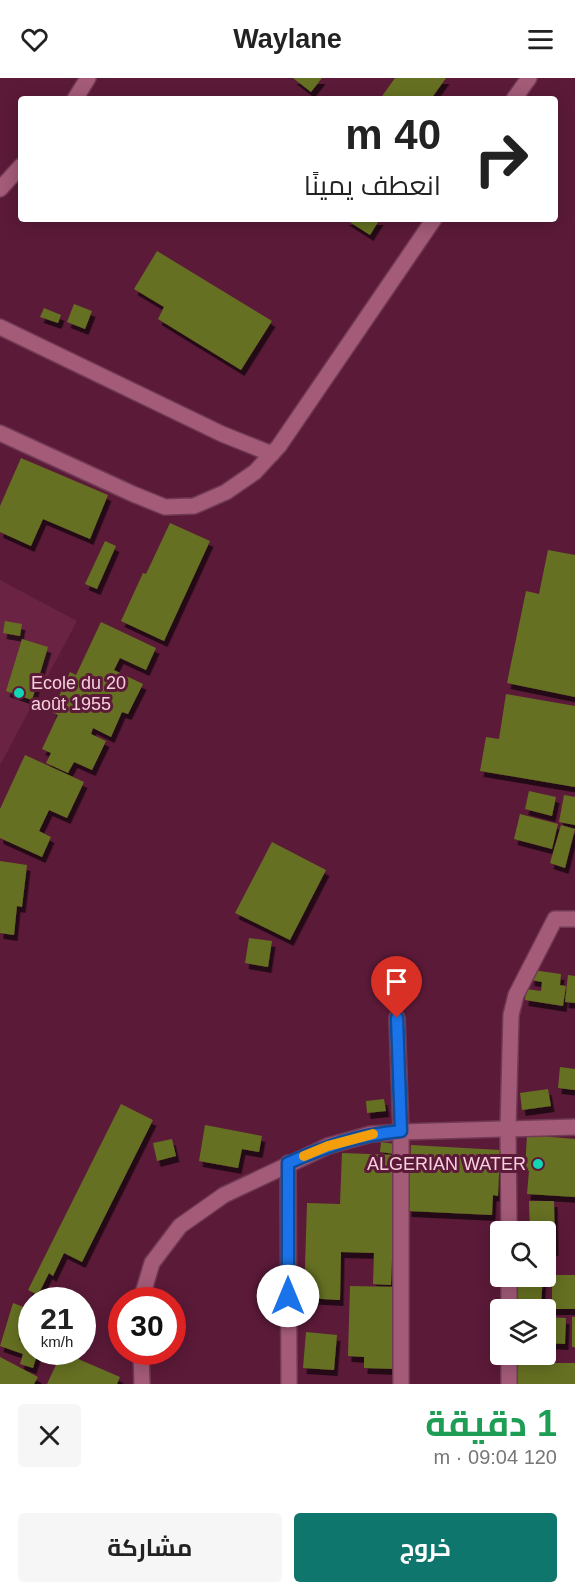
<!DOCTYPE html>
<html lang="ar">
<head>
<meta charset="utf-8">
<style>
	body { margin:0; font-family:Helvetica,Cairo,sans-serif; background:#f6f6f6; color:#222; direction:rtl; height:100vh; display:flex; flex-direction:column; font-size:22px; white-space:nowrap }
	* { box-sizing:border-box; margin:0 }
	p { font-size:20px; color:#767676 }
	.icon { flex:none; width:33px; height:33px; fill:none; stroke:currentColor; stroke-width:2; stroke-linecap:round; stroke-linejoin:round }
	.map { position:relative; height:1306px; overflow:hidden; direction:ltr }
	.details { display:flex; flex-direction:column; background:#fff; flex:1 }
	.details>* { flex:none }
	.banner { position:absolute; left:18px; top:18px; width:540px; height:126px; border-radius:6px; box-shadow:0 3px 15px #0003; direction:rtl; background:#fff; color:#222; overflow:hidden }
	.fabs { position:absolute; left:490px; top:1143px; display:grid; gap:12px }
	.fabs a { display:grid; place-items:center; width:66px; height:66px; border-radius:6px; background:#fff; box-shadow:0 3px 15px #0003; font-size:30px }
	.speed { position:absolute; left:18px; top:1209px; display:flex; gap:12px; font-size:30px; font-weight:700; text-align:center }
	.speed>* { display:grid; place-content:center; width:78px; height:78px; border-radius:50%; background:#fff; box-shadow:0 3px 15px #0003; line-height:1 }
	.speed small { font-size:15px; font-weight:400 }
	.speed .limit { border:9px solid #d22; background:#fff; color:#111 }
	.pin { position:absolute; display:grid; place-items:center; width:51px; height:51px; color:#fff; margin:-62px -26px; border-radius:50% 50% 50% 0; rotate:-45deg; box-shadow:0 0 6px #0007 }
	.pin .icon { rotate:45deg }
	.me { position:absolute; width:66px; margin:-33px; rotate:0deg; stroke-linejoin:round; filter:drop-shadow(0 0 4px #0008) }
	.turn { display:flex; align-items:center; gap:21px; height:126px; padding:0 18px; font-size:27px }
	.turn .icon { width:78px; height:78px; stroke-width:2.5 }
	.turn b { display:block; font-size:42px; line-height:51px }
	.round { display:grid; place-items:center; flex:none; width:63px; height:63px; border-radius:6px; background:#f6f6f6 }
	.headline { display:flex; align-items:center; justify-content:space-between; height:102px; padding:0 18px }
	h1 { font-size:36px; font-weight:700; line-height:45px; color:#1e9e55 }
	.cta { display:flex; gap:12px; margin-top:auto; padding:12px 18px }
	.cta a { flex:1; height:69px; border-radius:6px; background:#0f766e; color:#fff; font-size:24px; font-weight:700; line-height:69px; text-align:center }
	.cta a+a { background:#f6f6f6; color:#222 }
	header { display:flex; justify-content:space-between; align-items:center; height:78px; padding:0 18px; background:#fff; font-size:27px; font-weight:700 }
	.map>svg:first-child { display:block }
	.built { fill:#6b2343 }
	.building { fill:#667023; filter:url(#shadow) }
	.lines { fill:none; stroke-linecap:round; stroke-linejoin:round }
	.street-casing { stroke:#713a54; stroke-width:18 }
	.street { stroke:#a35b77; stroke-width:15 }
	.route-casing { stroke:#114b97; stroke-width:15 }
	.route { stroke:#1a73e8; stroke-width:10 }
	.slow { stroke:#f59e0b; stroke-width:10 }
	.poi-dot { fill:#12d5b4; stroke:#5b1a38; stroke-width:2 }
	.labels { text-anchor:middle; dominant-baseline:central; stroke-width:6; stroke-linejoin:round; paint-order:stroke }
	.poi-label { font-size:18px; fill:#f8cfdd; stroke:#5b1a38; text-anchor:start }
</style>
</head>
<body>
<header><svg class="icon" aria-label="menu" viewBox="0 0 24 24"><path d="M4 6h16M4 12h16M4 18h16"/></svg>Waylane<svg class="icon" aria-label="heart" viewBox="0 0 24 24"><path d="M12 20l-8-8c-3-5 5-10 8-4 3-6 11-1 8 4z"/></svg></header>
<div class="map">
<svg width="575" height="1306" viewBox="0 0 575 1306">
	<defs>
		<filter id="shadow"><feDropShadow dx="3.5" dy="6" stdDeviation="0" flood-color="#0009"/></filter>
	</defs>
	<rect width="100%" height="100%" fill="#5b1a38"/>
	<polygon class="built" points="0,502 77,543 0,687"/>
	<g class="building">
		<polygon points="293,0 322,0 311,14"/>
		<polygon points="395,0 446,0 431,21 380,21"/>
		<polygon points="345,141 380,141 370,157"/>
		<polygon points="157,173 272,243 241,292 158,241 164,229 134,211"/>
		<polygon points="74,226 92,233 85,251 67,244"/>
		<polygon points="44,230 61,237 58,245 40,239"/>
		<polygon points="21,380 108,417 90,461 43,441 31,468 0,454 0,428"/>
		<polygon points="170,445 210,463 164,563 121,543 143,495 146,496"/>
		<polygon points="105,463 116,468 97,511 85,506"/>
		<polygon points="548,472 575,477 575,619 507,605 526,513 539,516"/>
		<polygon points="5,543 22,546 20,558 3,555"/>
		<polygon points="101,544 156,570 146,592 120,580 114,592 143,606 128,636 122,634 111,659 93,650 91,656 106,663 92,692 74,684 68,695 46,685 51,675 42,671 58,637 52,634 70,594 76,597"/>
		<polygon points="22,561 48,569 32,622 6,613"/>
		<polygon points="506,616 575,628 575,709 480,693 486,659 499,661"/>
		<polygon points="25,677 84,704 67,740 49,732 39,753 51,759 42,779 0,760 0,731"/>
		<polygon points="529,713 556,719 552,738 525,731"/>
		<polygon points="564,717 575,719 575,747 559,744"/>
		<polygon points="520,736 558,746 552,771 514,761"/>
		<polygon points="561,747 575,751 565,790 550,785"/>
		<polygon points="272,764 326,792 290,862 235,835"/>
		<polygon points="0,783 27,787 22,829 17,828 14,857 0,855"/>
		<polygon points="249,860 272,863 268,889 245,885"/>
		<polygon points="532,892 561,896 560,907 566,908 563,928 525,922 526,911 541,913 542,904 531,902"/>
		<polygon points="568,897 575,898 575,925 565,924"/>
		<polygon points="560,989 575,991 575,1012 558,1010"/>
		<polygon points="548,1011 551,1028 522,1032 520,1015"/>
		<polygon points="384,1021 386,1033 367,1035 366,1023"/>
		<polygon points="121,1026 153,1042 82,1184 64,1175 53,1198 49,1195 38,1217 28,1212"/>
		<polygon points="205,1047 262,1058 259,1074 242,1071 238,1090 199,1083"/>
		<polygon points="527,1057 575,1061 575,1119 527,1116 529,1093 525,1092"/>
		<polygon points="172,1061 176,1078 157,1083 153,1065"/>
		<polygon points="381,1064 396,1066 395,1076 380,1074"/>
		<polygon points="411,1067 500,1072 498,1118 493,1117 492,1137 408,1133"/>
		<polygon points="342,1075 396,1077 391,1207 373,1206 374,1175 341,1174 340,1222 304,1220 307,1125 340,1126"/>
		<polygon points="529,1123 554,1123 555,1172 546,1172 546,1154 530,1154"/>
		<rect x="552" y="1197" width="23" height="34"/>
		<polygon points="513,1198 543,1198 541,1227 512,1226"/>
		<polygon points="350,1208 399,1209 396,1291 364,1290 364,1279 348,1278"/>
		<polygon points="13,1225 29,1231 19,1262 32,1266 32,1274 38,1274 33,1290 20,1286 23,1276 0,1268"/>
		<polygon points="546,1239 566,1240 565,1266 546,1265"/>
		<rect x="572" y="1239" width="3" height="30"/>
		<polygon points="306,1254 337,1257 334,1292 303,1290"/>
		<polygon points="62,1274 120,1299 117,1306 47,1306"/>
		<polygon points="0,1279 38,1299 34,1306 0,1306"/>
		<rect x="515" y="1285" width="60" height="21"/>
	</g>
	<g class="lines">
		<defs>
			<g id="street">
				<polyline points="75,21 88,0"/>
				<polyline points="514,21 529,0"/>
				<polyline points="0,111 21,88"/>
				<polyline points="0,249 222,356 272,376"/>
				<polyline points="0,355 133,416 165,429 194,428 226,414 255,394 279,368 434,141"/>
				<polyline points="397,940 401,1054 401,1306"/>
				<polyline points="288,1085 289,1306"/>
				<polyline points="509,1154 508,1051 511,937 516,917 555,841 575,841"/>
				<polyline points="509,1198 509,1232"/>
				<polyline points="141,1222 152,1185 180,1148 224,1117 328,1068 371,1056 401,1054 575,1049"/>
				<polyline points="141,1274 142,1306"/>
				<polyline points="509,1276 509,1306"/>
			</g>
		</defs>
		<use href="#street" class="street-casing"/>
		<use href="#street" class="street"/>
	</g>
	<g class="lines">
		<defs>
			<path id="route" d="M288 1218V1085C327 1068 358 1057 401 1053L397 940"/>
		</defs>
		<use href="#route" class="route-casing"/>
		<use href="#route" class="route"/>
		<polyline class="slow" points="304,1078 328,1068 373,1056"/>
	</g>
	<g class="poi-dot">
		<circle cx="19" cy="615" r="6"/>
		<circle cx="538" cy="1086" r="6"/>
	</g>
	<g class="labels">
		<g class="poi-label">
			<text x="31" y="605">Ecole du 20<tspan x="31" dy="21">août 1955</tspan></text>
			<text x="526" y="1086" text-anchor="end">ALGERIAN WATER</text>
		</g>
	</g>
</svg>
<div class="fabs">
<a><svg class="icon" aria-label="search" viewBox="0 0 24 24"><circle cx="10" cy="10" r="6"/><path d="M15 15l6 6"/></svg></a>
<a><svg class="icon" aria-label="layers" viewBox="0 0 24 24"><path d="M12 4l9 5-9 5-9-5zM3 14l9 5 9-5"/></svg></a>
</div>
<div class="speed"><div>21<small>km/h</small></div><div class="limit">30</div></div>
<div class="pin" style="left:397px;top:940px;background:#d93025"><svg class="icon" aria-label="arrive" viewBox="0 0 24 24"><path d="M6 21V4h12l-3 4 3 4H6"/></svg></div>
<svg class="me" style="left:288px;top:1218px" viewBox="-20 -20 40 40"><circle r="19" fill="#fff"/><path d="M0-13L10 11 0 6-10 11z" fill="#1a73e8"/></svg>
<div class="banner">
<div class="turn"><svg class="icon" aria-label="right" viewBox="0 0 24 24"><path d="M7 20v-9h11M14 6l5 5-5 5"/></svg><div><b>40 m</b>انعطف يمينًا</div></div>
</div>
</div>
<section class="details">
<div class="headline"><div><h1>1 دقيقة</h1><p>120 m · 09:04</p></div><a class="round"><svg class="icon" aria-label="close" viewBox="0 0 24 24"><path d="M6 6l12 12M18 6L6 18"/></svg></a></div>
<div class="cta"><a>خروج</a><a>مشاركة</a></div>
</section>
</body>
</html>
